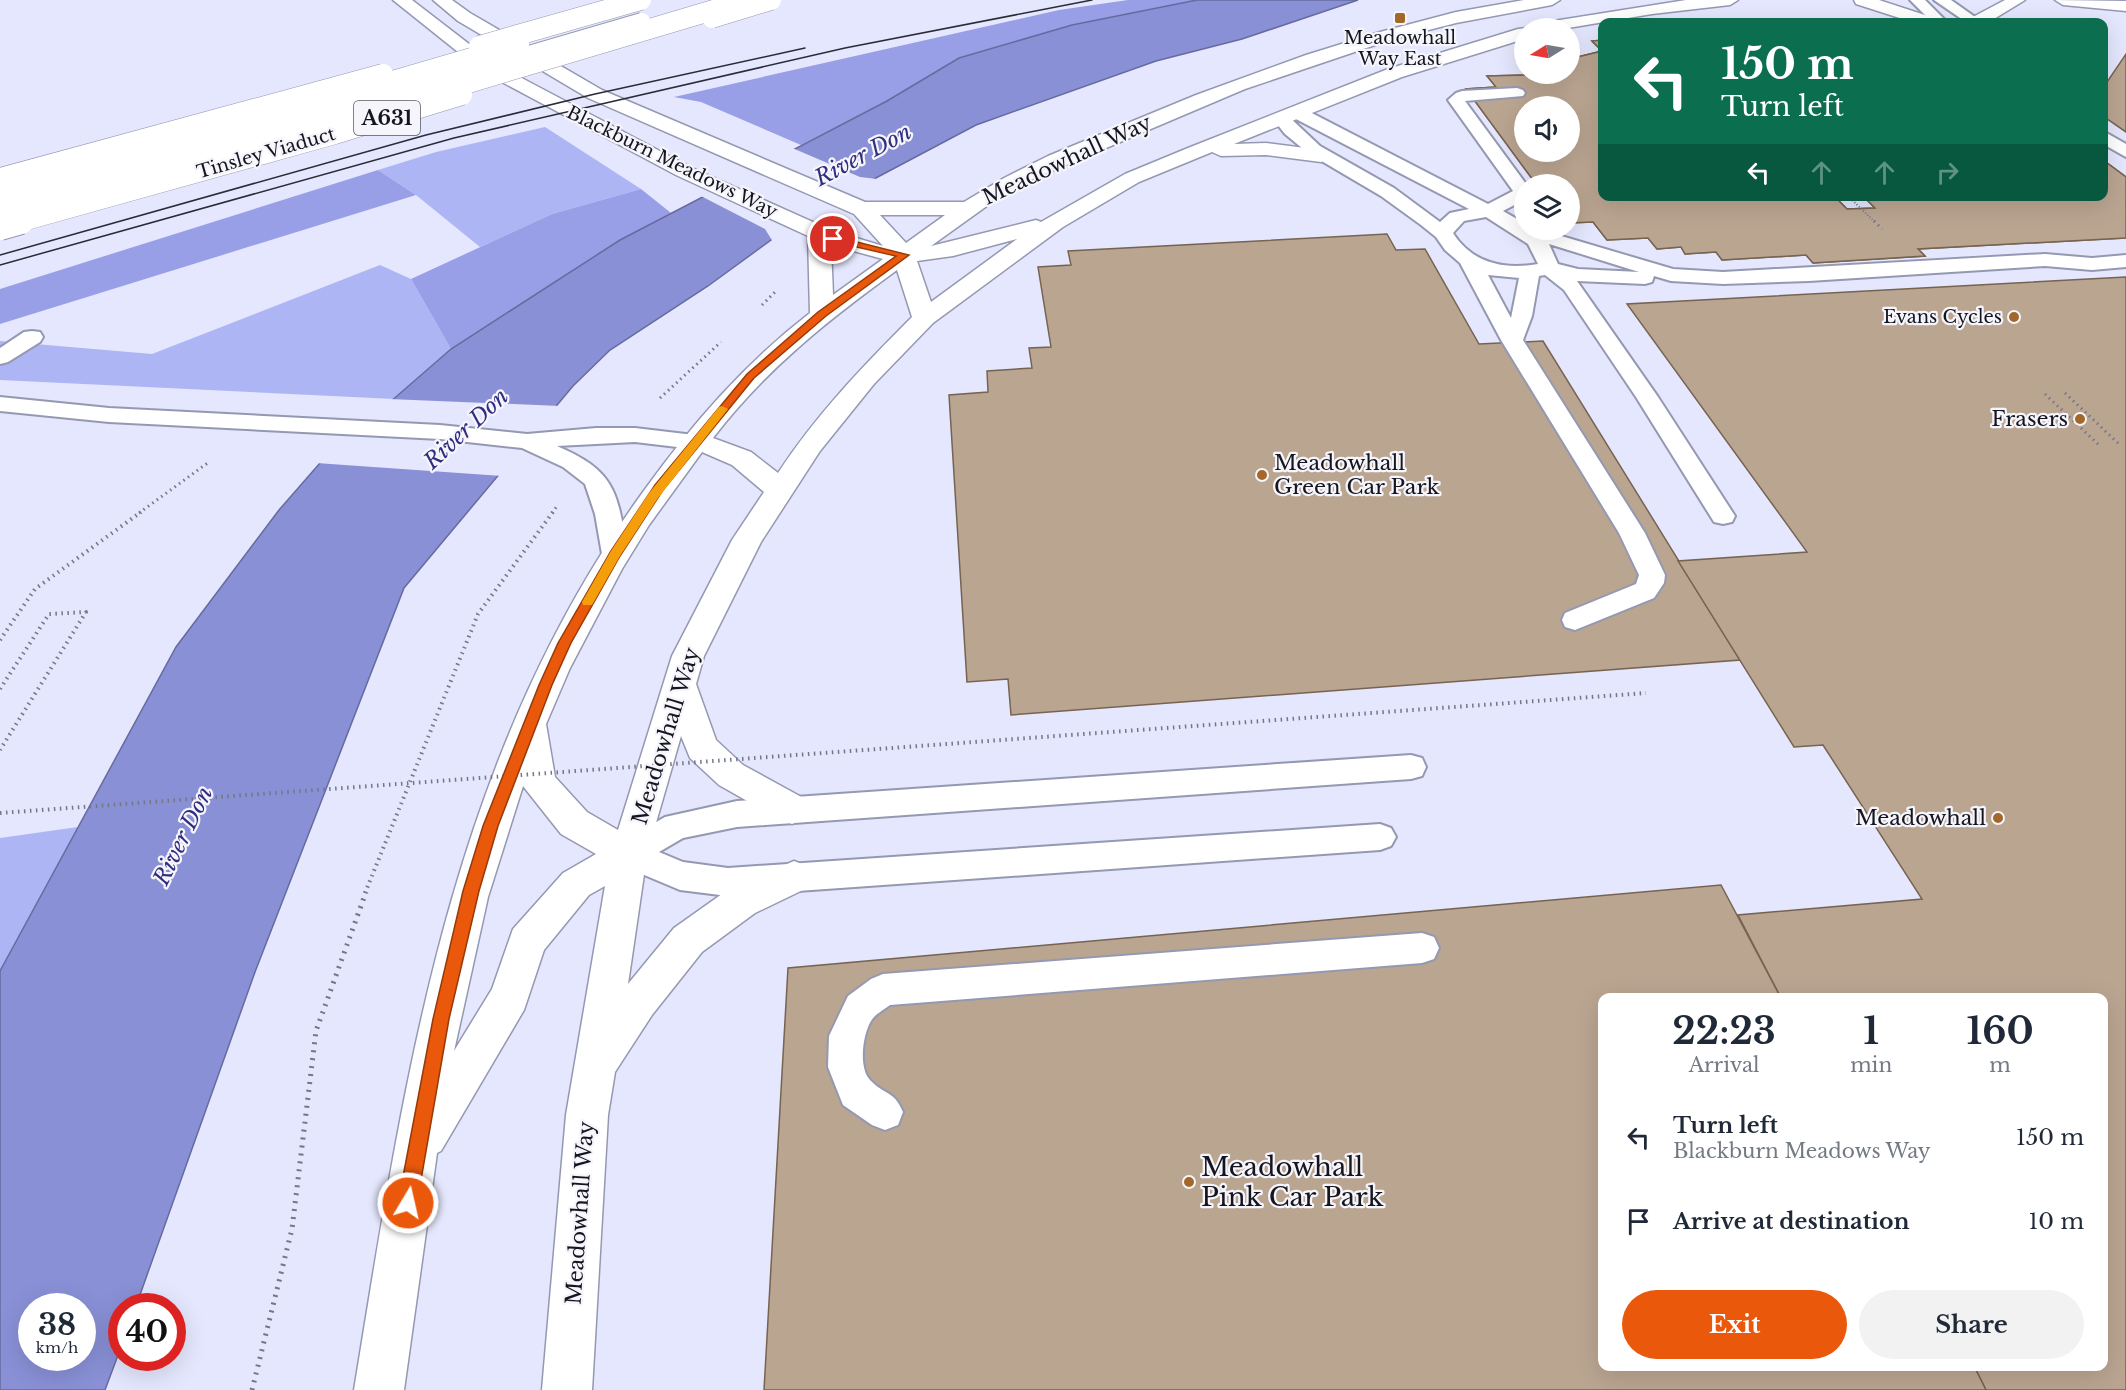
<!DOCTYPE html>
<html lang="en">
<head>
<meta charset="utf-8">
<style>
	body { margin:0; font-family:"Libre Baskerville",serif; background:#f2f2f3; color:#1f2937; height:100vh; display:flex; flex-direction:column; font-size:22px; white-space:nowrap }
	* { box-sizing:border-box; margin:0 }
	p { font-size:20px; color:#747a83 }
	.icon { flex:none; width:33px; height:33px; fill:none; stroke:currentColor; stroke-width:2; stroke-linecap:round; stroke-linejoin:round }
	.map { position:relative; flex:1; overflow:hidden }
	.details { position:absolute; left:1598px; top:993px; width:510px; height:378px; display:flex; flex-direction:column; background:#fff; border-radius:12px; box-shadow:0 6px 24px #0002 }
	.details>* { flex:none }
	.hud { position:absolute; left:1598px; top:18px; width:510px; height:183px; border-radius:12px; box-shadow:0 6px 24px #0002; background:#0b6e4f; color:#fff; overflow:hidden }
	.needle { width:39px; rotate:259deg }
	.fabs { position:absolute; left:1514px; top:18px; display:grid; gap:12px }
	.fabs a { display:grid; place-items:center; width:66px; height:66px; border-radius:50%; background:#fff; box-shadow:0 6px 24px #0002; font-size:30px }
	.speed { position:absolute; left:18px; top:1293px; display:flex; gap:12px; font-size:30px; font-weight:700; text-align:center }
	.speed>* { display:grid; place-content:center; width:78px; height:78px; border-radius:50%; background:#fff; box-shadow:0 6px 24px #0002; line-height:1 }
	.speed small { font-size:15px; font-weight:400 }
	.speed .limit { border:9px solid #d22; background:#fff; color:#111 }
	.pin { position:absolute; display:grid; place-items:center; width:51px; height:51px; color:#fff; margin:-26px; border:3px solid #fff; border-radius:50%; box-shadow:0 2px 6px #0007 }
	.me { position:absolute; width:66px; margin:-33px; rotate:9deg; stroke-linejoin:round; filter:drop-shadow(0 0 4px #0008) }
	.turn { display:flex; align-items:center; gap:21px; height:126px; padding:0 24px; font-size:27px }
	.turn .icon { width:78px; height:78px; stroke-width:2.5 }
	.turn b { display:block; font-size:42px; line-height:51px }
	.lanes { display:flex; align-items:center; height:57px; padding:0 24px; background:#0003; justify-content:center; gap:30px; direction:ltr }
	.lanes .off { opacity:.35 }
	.eta { display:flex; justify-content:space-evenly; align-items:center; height:102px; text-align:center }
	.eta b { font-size:36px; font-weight:700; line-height:42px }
	.action { display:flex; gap:12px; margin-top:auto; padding:12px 24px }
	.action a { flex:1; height:69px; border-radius:36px; background:#ea580c; color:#fff; font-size:24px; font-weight:700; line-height:69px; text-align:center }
	.action a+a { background:#f2f2f3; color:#1f2937 }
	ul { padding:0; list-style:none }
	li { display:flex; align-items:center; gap:18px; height:84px; padding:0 24px }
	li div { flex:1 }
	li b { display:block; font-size:22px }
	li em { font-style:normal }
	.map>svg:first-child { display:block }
	.green { fill:#adb5f4 }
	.forest { fill:#989fe7 }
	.water { fill:#8990d6; stroke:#666b9f; stroke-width:1.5; fill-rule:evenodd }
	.pier { fill:#e4e7fd }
	.building { fill:#baa591; stroke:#776351; stroke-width:1.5; fill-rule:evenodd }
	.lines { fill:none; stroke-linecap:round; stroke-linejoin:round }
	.service-casing { stroke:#9498b1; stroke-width:4 }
	.tertiary-casing { stroke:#9498b1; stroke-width:3 }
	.path-far3 { stroke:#757786; stroke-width:2; stroke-dasharray:1 2; stroke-linecap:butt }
	.path-far2 { stroke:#757786; stroke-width:3; stroke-dasharray:1.5 4; stroke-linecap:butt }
	.path-far1 { stroke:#757786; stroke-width:4; stroke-dasharray:1.5 4.5; stroke-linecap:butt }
	.path { stroke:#757786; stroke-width:5; stroke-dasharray:2 6; stroke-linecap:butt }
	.service { fill:#fff; fill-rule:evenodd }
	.tertiary { fill:#fff; fill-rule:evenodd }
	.tram { stroke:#2a2b37; stroke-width:1.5 }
	.service-bridge-casing { stroke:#9498b1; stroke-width:18; stroke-linecap:butt }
	.trunk-bridge-far1-casing { stroke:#9498b1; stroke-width:21; stroke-linecap:butt }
	.trunk-bridge-casing { stroke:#9498b1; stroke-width:28; stroke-linecap:butt }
	.motorway-bridge-casing { stroke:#9498b1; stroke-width:21; stroke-linecap:butt }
	.path-bridge { stroke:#757786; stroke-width:4; stroke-dasharray:1.5 4.5; stroke-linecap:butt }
	.service-bridge { stroke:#fff; stroke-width:16 }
	.trunk-bridge-far1 { stroke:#fff; stroke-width:20 }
	.trunk-bridge { stroke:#fff; stroke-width:26 }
	.motorway-bridge { stroke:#fff; stroke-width:20 }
	.route { fill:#ea580c; stroke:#983908; stroke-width:1.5 }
	.slow { fill:#f59e0b }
	.poi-dot { fill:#a36829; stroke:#f5f5fb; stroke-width:2 }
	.labels { text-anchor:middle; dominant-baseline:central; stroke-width:4.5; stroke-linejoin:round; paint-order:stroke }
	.far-poi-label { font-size:18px; fill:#14151f; stroke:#f5f5fb }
	.far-street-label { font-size:18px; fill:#14151f; stroke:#f5f5fb }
	.shield { fill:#f5f5fb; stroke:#585861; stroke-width:1.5 }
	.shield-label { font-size:20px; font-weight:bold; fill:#14151f }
	.street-label { font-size:21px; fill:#14151f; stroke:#f5f5fb }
	.poi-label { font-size:21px; fill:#14151f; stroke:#f5f5fb; text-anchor:end }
	.water-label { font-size:22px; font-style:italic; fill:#312e80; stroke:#f5f5fb }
	.near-poi-label { font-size:26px; fill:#14151f; stroke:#f5f5fb; text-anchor:start }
</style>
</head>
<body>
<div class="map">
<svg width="2126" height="1390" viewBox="0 0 2126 1390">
	<rect width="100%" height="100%" fill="#e4e7fd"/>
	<g class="green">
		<polygon points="545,127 641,189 552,214 480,247 416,195 378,170 436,152"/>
		<polygon points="380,265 411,279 451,349 394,399 0,380 0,341 152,354"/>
		<polygon points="78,827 0,971 0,838"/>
	</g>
	<g class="forest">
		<polygon points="1128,0 1197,0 959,58 887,101 801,145 701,102 674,97 1059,10"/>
		<polygon points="378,170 416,195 0,324 0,289"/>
		<polygon points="641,189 671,213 620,240 451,349 411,279 552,214"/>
	</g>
	<path class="water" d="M1197 0H1358L1242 39 1156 61 976 125 804 216 708 286 610 350 573 386 404 588 255 972 136 1306H122L121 1347 105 1390H0V971L176 647 279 510 320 463 451 349 620 240 887 101 959 58 1072 25ZM32 1306H82V1358H32Z"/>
	<g class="pier">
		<polygon points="790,147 860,177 877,179 805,218 773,242 765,229 699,195"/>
		<polygon points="389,399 560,406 502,476 316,463"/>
	</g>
	<g class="building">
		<path d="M1602 40V196H1834L1847 209 1875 208 1863 196H2103V160L2126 177V238L1918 249 1925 256 1813 263 1806 255 1722 260 1716 252 1685 254 1681 247 1657 249 1648 238 1607 240 1593 222 1569 223V184H1536L1466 89 1496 87 1487 76 1569 74V59L1602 51 1592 41ZM1524 106H1569V152H1524Z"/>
		<path d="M1602 40V196H1834L1847 209 1875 208 1863 196H2103V160L2126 177V238L1918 249 1925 256 1813 263 1806 255 1722 260 1716 252 1685 254 1681 247 1657 249 1648 238 1607 240 1593 222 1569 223V184H1536L1466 89 1496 87 1487 76 1569 74V59L1602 51 1592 41ZM1524 106H1569V152H1524Z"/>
		<polygon points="2126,54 2126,132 2103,116 2103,88"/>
		<polygon points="1387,234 1396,250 1425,249 1479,344 1543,341 1740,660 1011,715 1008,679 967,682 949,395 988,392 987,371 1032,368 1029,348 1051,347 1038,267 1071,265 1068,251"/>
		<polygon points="2126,277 2126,1390 1986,1390 1974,1366 2103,1366 2103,998 1781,998 1738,915 1922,899 1823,745 1794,747 1678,561 1807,552 1627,304"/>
		<polygon points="1721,885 1781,998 1602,998 1602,1366 1974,1366 1986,1390 764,1390 788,968"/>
	</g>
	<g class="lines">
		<defs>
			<g id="service">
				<polygon points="1910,0 1925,0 1947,22 1932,22"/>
				<polygon points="1934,0 1951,0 1982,22 1966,22"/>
				<path d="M1517 88 1523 90 1525 93 1523 96 1465 101 1526 184H1524V200L1503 211 1524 223V230H1541L1673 269 1723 272 2045 254 2092 258 2126 255V267L2092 270 2045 266 1809 281 1723 284 1671 281 1654 276 1652 282 1645 284 1577 281 1658 397 1735 516 1732 522 1723 524 1714 522 1636 397 1564 290 1545 275 1539 276 1532 316 1523 340 1645 533 1665 575 1664 583 1654 598 1575 630 1565 627 1562 620 1565 613 1636 584 1639 575 1619 533 1501 340 1460 263 1445 250 1436 237 1421 225 1381 196 1308 153 1285 134 1273 119 1275 115H1287L1320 146 1394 188 1440 222 1450 213 1469 209 1292 117 1290 113 1292 109H1304L1488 204 1513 191 1448 100 1456 93 1462 91ZM1486 217 1528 244 1538 264C1504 270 1472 263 1453 233L1464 221ZM1549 244 1639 272 1578 269 1558 264ZM1488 275 1519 278 1511 318Z"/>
				<polygon points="2103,131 2126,144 2126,157 2103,144"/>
				<polygon points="32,331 40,332 43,337 40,342 8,362 0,364 0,348 24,332"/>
				<path d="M0 397 109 408 440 425 527 434 596 428H635L694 435 702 437 706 442 702 447 694 449 635 442 557 446C618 472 617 494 628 554L624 560 615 563 606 560 602 554 595 514 585 484 563 467 522 448 440 439 109 422 0 411Z"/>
				<polygon points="1411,755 1422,758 1426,767 1422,776 1411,779 737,827 683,838 659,852 683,862 728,868 1380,824 1391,828 1396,837 1391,846 1380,850 728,896 680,890 618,864 613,854 618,844 665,817 737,801"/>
				<path d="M1422 933 1434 937 1439 948 1434 959 1422 963 890 1005C884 1010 875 1014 871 1021 863 1034 858 1067 870 1080 884 1095 894 1090 903 1112L898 1125 885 1130 872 1125 843 1105 828 1067 829 1036 848 996 871 979 883 974Z"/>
			</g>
			<g id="tertiary">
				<path d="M393 0H412L495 64 690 167 833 231 883 246 854 214 588 98 458 21 433 0H452L470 13 602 90 865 202H964L1004 178 1048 156 1196 95 1306 55 1380 32 1456 12 1524 0H1560L1552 5 1456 23 1393 39 1245 89 1033 179 991 203 931 246 1036 220 1041 222 1125 174 1188 148 1388 69 1518 29 1527 28H1524V39L1402 77 1234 144 1266 143 1321 150 1328 152 1331 156 1328 160 1321 162 1266 155 1221 156 1212 152 1139 182 1063 227 933 323 874 384 820 451 761 542 704 656 696 684 716 740 743 765 805 799 810 809 805 819 792 824 779 819 719 785 690 758 681 736 647 854 628 984 674 928 729 889 794 861 807 866 813 877 807 888 755 913 702 952 652 1015 615 1072 608 1115 592 1390H542L566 1115 605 886 589 895 544 950 524 1010 441 1151 437 1153 404 1390H354C406 1073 449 760 643 492 692 424 743 365 810 313L808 236 676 175 483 72ZM880 215H945L906 243ZM1017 239 931 302 917 261 953 256ZM831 245 883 259 833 295ZM897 270 912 317C863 366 816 415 778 473L751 452 713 438C766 369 827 321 897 270ZM702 452 732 465 764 492 732 540 672 656 618 830 587 812 555 777 546 724 570 668 622 569 649 525ZM523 786 561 834 596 854 563 873 513 929 492 989 454 1051 488 897Z"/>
				<polygon points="1686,0 1738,0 1730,5 1652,14 1568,28 1532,28 1535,24 1541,23"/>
				<polygon points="1854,0 1879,0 1934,18 1937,22 1912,22 1856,4"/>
				<polygon points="2005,0 2025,0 1989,22 1968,22 1971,18"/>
				<polygon points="2055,0 2126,1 2126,11 2063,5"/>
			</g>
		</defs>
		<use href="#service" class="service-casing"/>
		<use href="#tertiary" class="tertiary-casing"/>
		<polyline class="path-far3" points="1848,196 1876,223"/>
		<g class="path-far2">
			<polyline points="1874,221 1882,229"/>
			<polyline points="762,305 776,291"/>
			<polyline points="2065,393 2119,444"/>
			<polyline points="2045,394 2099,445"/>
			<polyline points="660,398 721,342"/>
			<polyline points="139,513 209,462"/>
			<polyline points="552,513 557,506"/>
		</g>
		<g class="path-far1">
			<polyline points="0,640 35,589 141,512"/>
			<polyline points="0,689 49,614 86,612 0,750"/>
			<polyline points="365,893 478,614 553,512"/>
		</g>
		<polyline class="path" points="252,1390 292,1229 316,1031 366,892"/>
		<use href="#service" class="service"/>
		<use href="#tertiary" class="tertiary"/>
		<g class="tram">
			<polyline points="0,255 426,135 595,94 805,48"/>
			<polyline points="0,265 454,138 845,48 1092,0"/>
		</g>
		<defs>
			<polyline id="service-bridge" points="0,202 334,111 642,21"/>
			<g id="trunk-bridge-far1">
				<polyline points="712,18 771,0"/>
				<polyline points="479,46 641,0"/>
				<polyline points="0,178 383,74"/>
				<polyline points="15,223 335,134 462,95"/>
			</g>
			<polyline id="trunk-bridge" points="0,227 21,221"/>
			<g id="motorway-bridge">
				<polyline points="0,188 338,97 519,44"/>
				<polyline points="0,216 344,120 747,0"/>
			</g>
		</defs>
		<use href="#service-bridge" class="service-bridge-casing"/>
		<use href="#trunk-bridge-far1" class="trunk-bridge-far1-casing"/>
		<use href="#trunk-bridge" class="trunk-bridge-casing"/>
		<use href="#motorway-bridge" class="motorway-bridge-casing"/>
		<polyline class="path-bridge" points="0,813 1646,693"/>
		<use href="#service-bridge" class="service-bridge"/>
		<use href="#trunk-bridge-far1" class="trunk-bridge-far1"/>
		<use href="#trunk-bridge" class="trunk-bridge"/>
		<use href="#motorway-bridge" class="motorway-bridge"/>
	</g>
	<polygon class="route" points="833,236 909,255 826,316 754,378 663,490 620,556 571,643 552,685 498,826 479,891 449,1019 417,1203 414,1209 408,1212 401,1209 398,1203 433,1019 463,891 483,826 539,685 558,643 611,551 655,485 747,374 818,312 896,256 830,241 830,237"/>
	<polygon class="slow" points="722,406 728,409 658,498 620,556 592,605 583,605 582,602 611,551 649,493 719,407"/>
	<g class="poi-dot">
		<rect x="1394" y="12" width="12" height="12" rx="3"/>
		<circle cx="2014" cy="317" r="6"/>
		<circle cx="2080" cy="419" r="6"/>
		<circle cx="1262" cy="475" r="6"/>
		<circle cx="1998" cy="818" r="6"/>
		<circle cx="1189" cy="1182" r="6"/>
	</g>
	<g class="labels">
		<g class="far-poi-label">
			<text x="1400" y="38">Meadowhall<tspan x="1400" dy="21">Way East</tspan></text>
			<text x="2002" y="317" text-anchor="end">Evans Cycles</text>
		</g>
		<g class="far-street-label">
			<text transform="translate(266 153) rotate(-16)">Tinsley Viaduct</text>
			<text transform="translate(672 162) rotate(26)">Blackburn Meadows Way</text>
		</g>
		<rect class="shield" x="354" y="101" width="66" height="34" rx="4.5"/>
		<g class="shield-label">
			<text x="387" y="118">A631</text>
		</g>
		<g class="street-label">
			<text transform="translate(1067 160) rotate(-25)">Meadowhall Way</text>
			<text transform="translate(666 736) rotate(-73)">Meadowhall Way</text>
			<text transform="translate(580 1213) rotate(-86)">Meadowhall Way</text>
		</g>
		<g class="poi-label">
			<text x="2068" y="419">Frasers</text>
			<text x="1274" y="463" text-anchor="start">Meadowhall<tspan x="1274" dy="24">Green Car Park</tspan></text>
			<text x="1986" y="818">Meadowhall</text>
		</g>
		<g class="water-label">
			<text transform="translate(863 155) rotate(-28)">River Don</text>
			<text transform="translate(466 429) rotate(-43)">River Don</text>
			<text transform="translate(183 836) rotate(-64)">River Don</text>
		</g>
		<g class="near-poi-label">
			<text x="1201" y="1167">Meadowhall<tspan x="1201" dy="30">Pink Car Park</tspan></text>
		</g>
	</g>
</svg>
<div class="fabs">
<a><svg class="needle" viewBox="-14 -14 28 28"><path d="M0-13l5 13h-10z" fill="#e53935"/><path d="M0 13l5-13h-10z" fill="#747a83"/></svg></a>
<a><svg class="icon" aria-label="sound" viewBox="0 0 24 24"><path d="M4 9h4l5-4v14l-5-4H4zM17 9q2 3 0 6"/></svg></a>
<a><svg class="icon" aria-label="layers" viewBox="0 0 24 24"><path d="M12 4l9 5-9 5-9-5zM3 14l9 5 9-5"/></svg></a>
</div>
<div class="speed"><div>38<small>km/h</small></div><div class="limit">40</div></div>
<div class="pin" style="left:833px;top:239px;background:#d93025"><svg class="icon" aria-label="arrive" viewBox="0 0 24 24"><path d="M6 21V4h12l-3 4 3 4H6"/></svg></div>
<svg class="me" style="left:408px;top:1203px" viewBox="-20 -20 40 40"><circle r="17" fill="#ea580c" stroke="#fff" stroke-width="3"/><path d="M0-11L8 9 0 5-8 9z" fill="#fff"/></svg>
<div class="hud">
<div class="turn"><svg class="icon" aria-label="left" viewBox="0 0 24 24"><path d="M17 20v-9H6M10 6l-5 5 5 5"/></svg><div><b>150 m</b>Turn left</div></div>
<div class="lanes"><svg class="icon" aria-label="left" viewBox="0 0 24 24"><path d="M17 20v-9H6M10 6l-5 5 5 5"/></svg><svg class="icon off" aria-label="ahead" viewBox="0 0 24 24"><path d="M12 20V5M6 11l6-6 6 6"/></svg><svg class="icon off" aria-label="ahead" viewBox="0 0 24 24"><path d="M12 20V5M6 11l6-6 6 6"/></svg><svg class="icon off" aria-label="right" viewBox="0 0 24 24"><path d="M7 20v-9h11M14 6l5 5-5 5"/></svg></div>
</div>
<section class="details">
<div class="eta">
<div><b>22:23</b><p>Arrival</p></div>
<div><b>1</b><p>min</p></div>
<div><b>160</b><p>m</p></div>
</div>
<ul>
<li><svg class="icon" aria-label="left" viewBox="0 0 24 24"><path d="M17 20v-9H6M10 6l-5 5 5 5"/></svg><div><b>Turn left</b><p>Blackburn Meadows Way</p></div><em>150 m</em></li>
<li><svg class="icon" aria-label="arrive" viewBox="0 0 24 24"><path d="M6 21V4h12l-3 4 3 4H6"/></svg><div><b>Arrive at destination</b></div><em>10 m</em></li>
</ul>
<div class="action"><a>Exit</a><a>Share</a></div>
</section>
</div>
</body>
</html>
